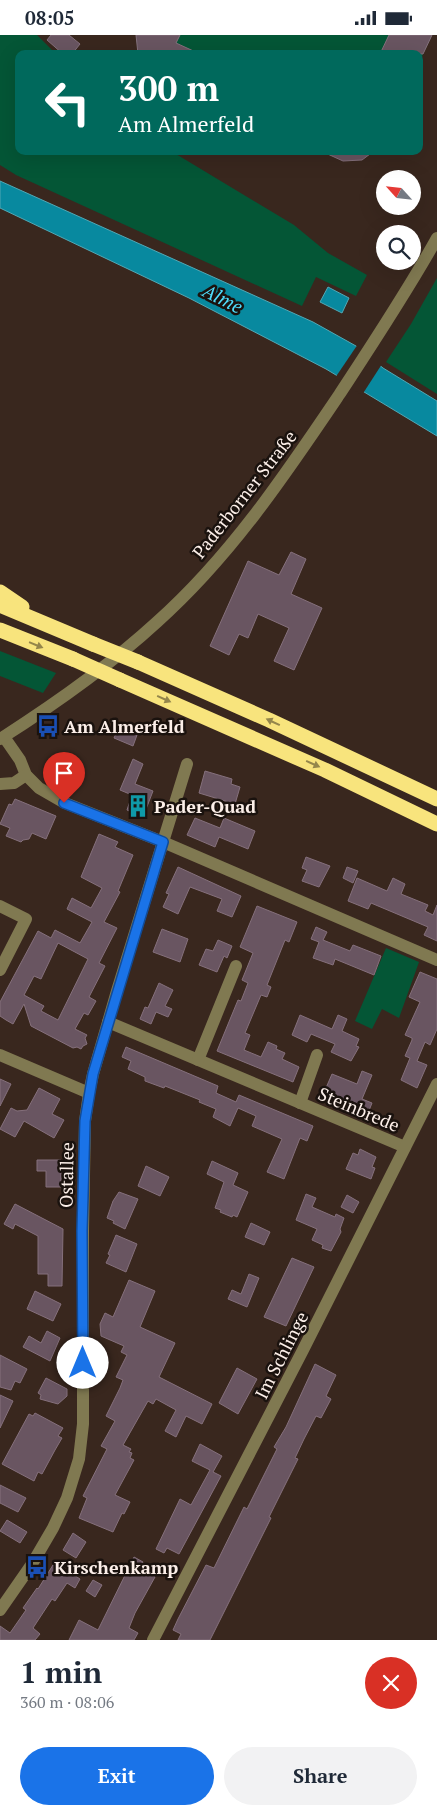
<!DOCTYPE html>
<html lang="en">
<head>
<meta charset="utf-8">
<style>
	body { margin:0; font-family:"PT Serif",serif; background:#f2f2f3; color:#1f2937; height:100vh; display:flex; flex-direction:column; font-size:19px; white-space:nowrap }
	* { box-sizing:border-box; margin:0 }
	p { font-size:16px; color:#747a83 }
	.icon { flex:none; width:28px; height:28px; fill:none; stroke:currentColor; stroke-width:2; stroke-linecap:round; stroke-linejoin:round }
	.map { position:relative; height:1605px; overflow:hidden }
	.drawer { display:flex; flex-direction:column; background:#fff; flex:1 }
	.drawer>* { flex:none }
	.guide { position:absolute; left:15px; top:15px; width:408px; height:105px; border-radius:10px; box-shadow:0 5px 20px #0002; background:#00695c; color:#fff; overflow:hidden }
	.needle { width:32px; rotate:297deg }
	.buttons { position:absolute; left:376px; top:135px; display:grid; gap:10px }
	.buttons a { display:grid; place-items:center; width:45px; height:45px; border-radius:50%; background:#fff; box-shadow:0 5px 20px #0002; font-size:25px }
	.pin { position:absolute; display:grid; place-items:center; width:42px; height:42px; color:#fff; margin:-51px -21px; border-radius:50% 50% 50% 0; rotate:-45deg; box-shadow:0 0 5px #0007 }
	.pin .icon { rotate:45deg }
	.me { position:absolute; width:55px; margin:-28px; rotate:0deg; stroke-linejoin:round; filter:drop-shadow(0 0 4px #0008) }
	.turn { display:flex; align-items:center; gap:18px; height:105px; padding:0 20px; font-size:22px }
	.turn .icon { width:65px; height:65px; stroke-width:2.5 }
	.turn b { display:block; font-size:35px; line-height:42px }
	.round { display:grid; place-items:center; flex:none; width:52px; height:52px; border-radius:26px; background:#f2f2f3 }
	.headline { display:flex; align-items:center; justify-content:space-between; height:85px; padding:0 20px }
	h1 { font-size:30px; font-weight:700; line-height:38px }
	.primary-button { display:flex; gap:10px; margin-top:auto; padding:10px 20px }
	.primary-button a { flex:1; height:58px; border-radius:30px; background:#1a73e8; color:#fff; font-size:20px; font-weight:700; line-height:58px; text-align:center }
	.primary-button a+a { background:#f2f2f3; color:#1f2937 }
	.status { display:flex; justify-content:space-between; align-items:center; height:35px; padding:0 25px; background:#fff; direction:ltr }
	.status svg { height:14px; fill:currentColor }
	.map>svg:first-child { display:block }
	.green { fill:#045636 }
	.water { fill:#08899f; stroke:#51a8b5 }
	.pier { fill:#39271e }
	.building { fill:#695561; stroke:#85707c; fill-rule:evenodd }
	.lines { fill:none; stroke-linecap:round; stroke-linejoin:round }
	.minor { stroke:#807951; stroke-width:12 }
	.highway { stroke:#f8e47d; stroke-width:15 }
	.highway-bridge { stroke:#f8e47d; stroke-width:15 }
	.oneway { fill:#94864b }
	.route-casing { stroke:#114b97; stroke-width:12 }
	.route { stroke:#1a73e8; stroke-width:9 }
	.labels { text-anchor:middle; dominant-baseline:central; stroke-width:5; stroke-linejoin:round; paint-order:stroke }
	.street-label { font-size:18px; fill:#fcefe9; stroke:#1a120e }
	.poi-label { font-size:18px; font-weight:bold; fill:#fcefe9; stroke:#1a120e; text-anchor:start }
	.water-label { font-size:19px; font-style:italic; fill:#4fdcfa; stroke:#1a120e }
</style>
</head>
<body>
<div class="status"><b>08:05</b><svg viewBox="0 0 49 12"><path d="M0 12V9h3v3zM5 12V6h3v6zM10 12V3h3v9zM15 12V0h3v12zM26 1h20v11H26zM47 4h2v5h-2z"/></svg></div>
<div class="map">
<svg width="437" height="1605" viewBox="0 0 437 1605">
	<rect width="100%" height="100%" fill="#39271e"/>
	<g class="green">
		<polygon points="0,0 37,0 56,19 19,19 19,116 171,116 294,190 328,218 367,240 356,261 316,242 302,271 16,140 0,130"/>
		<polygon points="136,0 432,0 419,28 419,19 138,19"/>
		<polygon points="437,243 437,359 386,327 411,289"/>
		<polygon points="0,616 56,638 43,658 0,641"/>
		<polygon points="386,913 419,927 399,983 382,974 372,994 355,986"/>
	</g>
	<g class="water">
		<polygon points="0,146 313,287 356,311 383,333 437,366 437,401 326,334 189,263 0,173"/>
		<polygon points="328,252 349,263 342,278 320,267"/>
	</g>
	<polygon class="pier" points="358,309 382,329 362,360 335,343"/>
	<g class="building">
		<polygon points="51,0 69,0 80,9 72,19 63,19 47,5"/>
		<polygon points="136,0 180,0 176,8 200,19 138,19"/>
		<polygon points="389,0 432,0 423,19 380,19"/>
		<polygon points="321,116 374,116 362,125 343,126"/>
		<polygon points="291,517 306,524 291,559 322,573 294,635 274,626 289,593 258,579 248,603 239,599 229,620 210,611 248,526 279,540"/>
		<polygon points="119,692 137,700 133,711 114,703"/>
		<polygon points="133,724 143,729 135,749 153,756 143,782 127,775 132,760 120,755"/>
		<polygon points="205,736 232,744 231,749 240,752 235,769 199,758"/>
		<polygon points="15,764 56,781 46,804 32,798 29,804 23,805 21,807 6,801 10,793 0,789 9,769 12,770"/>
		<polygon points="195,783 220,793 224,783 255,796 248,814 219,802 215,812 187,800"/>
		<path d="M99 799 118 807 115 812 133 820 118 856 120 857 104 887 117 893 99 928 105 931 89 962 96 966 88 980 84 978 75 994 87 1000 85 1003 87 1009 83 1011 81 1014 77 1012 73 1013 31 991 24 969 13 989 6 985 0 981V967L38 896 51 903 55 895 80 908 92 887 67 874 72 863 91 873 102 853 81 842ZM58 908 88 924 58 985 41 976 44 971 24 960 34 941 41 944Z"/>
		<polygon points="306,822 330,831 319,852 302,846 307,835 302,833"/>
		<polygon points="178,832 241,861 232,882 217,876 222,864 190,852 178,879 163,872 169,859 166,858"/>
		<polygon points="347,832 358,836 353,848 343,843"/>
		<polygon points="357,843 387,856 393,843 405,849 401,859 428,870 425,876 433,880 437,870 437,906 424,900 428,892 371,868 368,874 348,866"/>
		<polygon points="257,871 297,887 289,907 285,905 267,950 271,952 267,962 261,960 245,998 250,1000 244,1015 261,1022 268,1007 277,1011 276,1014 285,1018 282,1024 299,1032 293,1047 217,1016 238,965 241,966 248,948 242,945 253,918 240,912"/>
		<polygon points="316,892 327,897 323,905 350,916 353,910 381,921 374,940 335,924 333,930 313,923 319,907 311,904"/>
		<polygon points="162,894 188,904 180,927 153,917"/>
		<polygon points="218,905 232,911 227,923 224,921 217,937 199,930 206,914 213,916"/>
		<polygon points="420,937 437,944 437,994 430,1010 425,1007 417,1026 427,1030 417,1053 401,1045 410,1023 405,1021 412,1005 412,1003 405,1000 420,967 409,962"/>
		<polygon points="159,948 173,955 165,971 172,974 168,982 156,977 151,989 140,984 145,972 148,973"/>
		<polygon points="300,980 332,994 338,980 347,984 342,996 359,1004 356,1011 359,1012 351,1026 331,1017 335,1009 311,999 307,1007 292,1000"/>
		<polygon points="126,1012 218,1051 216,1058 236,1067 239,1060 313,1091 307,1106 300,1103 284,1144 267,1137 282,1104 252,1091 256,1081 238,1073 230,1091 213,1082 216,1074 199,1067 200,1065 165,1051 164,1053 145,1046 145,1042 128,1034 131,1026 122,1022"/>
		<polygon points="362,1036 372,1040 362,1064 372,1068 368,1078 323,1060 332,1039 357,1049"/>
		<polygon points="0,1044 11,1049 0,1071"/>
		<polygon points="39,1053 60,1064 52,1079 64,1085 54,1103 24,1086 15,1102 0,1094 11,1073 17,1076 27,1075"/>
		<polygon points="360,1114 376,1122 372,1132 375,1133 371,1144 346,1134 353,1118 358,1120"/>
		<polygon points="37,1125 61,1125 61,1152 46,1152 46,1136 37,1136"/>
		<polygon points="212,1126 238,1138 233,1150 248,1157 237,1182 233,1180 232,1182 220,1177 221,1175 215,1173 224,1147 207,1139"/>
		<polygon points="146,1131 169,1142 160,1161 138,1151"/>
		<polygon points="119,1157 138,1164 125,1194 113,1188 114,1186 107,1183 113,1166"/>
		<polygon points="306,1159 316,1163 312,1172 335,1182 336,1179 344,1183 340,1194 341,1197 331,1216 322,1213 323,1210 312,1205 317,1194 296,1185"/>
		<polygon points="347,1160 359,1167 353,1178 341,1172"/>
		<polygon points="15,1169 63,1194 62,1251 48,1251 48,1239 38,1239 38,1201 15,1189 13,1194 4,1189"/>
		<polygon points="251,1188 270,1197 264,1210 245,1202"/>
		<polygon points="116,1200 137,1209 126,1237 106,1228 110,1220 108,1219"/>
		<polygon points="292,1223 314,1232 286,1291 264,1282"/>
		<polygon points="249,1239 259,1243 247,1272 228,1264 232,1255 241,1259"/>
		<polygon points="129,1245 155,1256 140,1292 175,1308 159,1342 212,1369 202,1389 186,1381 176,1402 165,1396 176,1375 156,1364 153,1369 148,1366 123,1410 131,1414 129,1417 132,1418 130,1423 134,1425 115,1460 130,1467 124,1479 122,1478 113,1497 79,1483 87,1463 83,1461 107,1414 101,1411 115,1386 106,1381 120,1353 123,1345 116,1342 127,1320 121,1317 124,1311 101,1301 100,1289 105,1278 113,1282"/>
		<polygon points="35,1256 61,1269 53,1286 27,1274"/>
		<polygon points="47,1296 60,1303 50,1326 23,1312 29,1301 41,1308"/>
		<polygon points="0,1320 27,1334 20,1348 15,1346 11,1355 0,1352"/>
		<polygon points="315,1329 336,1340 326,1361 331,1364 321,1383 316,1381 304,1404 295,1423 298,1424 269,1482 271,1483 210,1605 178,1605 181,1599 173,1595 178,1584 206,1530 214,1533 244,1472 247,1474 277,1414 274,1412 286,1392"/>
		<polygon points="237,1333 257,1344 238,1379 219,1368"/>
		<polygon points="46,1343 67,1354 67,1361 58,1369 40,1364 41,1360 38,1358"/>
		<polygon points="0,1360 13,1366 0,1393"/>
		<polygon points="35,1378 63,1393 58,1401 62,1403 55,1415 42,1439 38,1437 34,1446 2,1429 29,1379 33,1381"/>
		<polygon points="200,1409 222,1421 213,1437 221,1441 179,1519 167,1513 164,1518 156,1514 180,1464 191,1470 210,1435 192,1426"/>
		<polygon points="0,1450 26,1463 18,1477 0,1468"/>
		<polygon points="7,1485 27,1497 20,1508 0,1496"/>
		<polygon points="73,1498 86,1507 76,1523 63,1515"/>
		<polygon points="134,1522 143,1527 140,1533 155,1542 135,1578 129,1593 138,1598 134,1605 69,1605 79,1585 98,1595"/>
		<polygon points="53,1530 67,1539 68,1536 80,1544 75,1553 67,1548 55,1566 52,1564 33,1593 40,1599 35,1605 0,1605 0,1591 10,1598 26,1575 23,1573 37,1553 38,1554"/>
		<polygon points="93,1545 102,1550 95,1562 86,1556"/>
	</g>
	<g class="lines">
		<g class="minor">
			<polyline points="4,702 20,725 26,740 39,753 65,768 163,807 437,925"/>
			<path d="M0 704C55 669 109 631 157 587 230 522 285 440 339 360 373 308 407 257 437 203"/>
			<polyline points="0,749 14,748 26,740"/>
			<polyline points="0,871 26,884 0,935"/>
			<polyline points="108,987 405,1112"/>
			<polyline points="0,1020 89,1058"/>
			<polyline points="198,1025 236,931"/>
			<polyline points="300,1068 317,1020"/>
			<polyline points="0,1575 32,1529 53,1493 67,1463 79,1424 83,1389 83,1196 85,1086 89,1058 93,1039 117,956 187,729"/>
			<polyline points="153,1605 303,1315 437,1049"/>
		</g>
		<g class="highway">
			<polyline points="0,557 22,572"/>
			<polyline points="0,570 93,609"/>
			<polyline points="0,595 73,624"/>
			<polyline points="138,627 269,685 437,764"/>
			<polyline points="120,645 325,735 437,789"/>
		</g>
		<g class="highway-bridge">
			<polyline points="93,609 138,627"/>
			<polyline points="73,624 120,645"/>
		</g>
	</g>
	<defs><path id="oneway-solid" d="M-6-.8H1V-3.2L6.5 0L1 3.2V.8H-6Z" transform="scale(1.25)"/></defs>
	<g class="oneway">
		<use href="#oneway-solid" transform="translate(36 610) rotate(22)"/>
		<use href="#oneway-solid" transform="translate(164 664) rotate(24)"/>
		<use href="#oneway-solid" transform="translate(273 687) rotate(-155)"/>
		<use href="#oneway-solid" transform="translate(313 729) rotate(24)"/>
	</g>
	<g class="lines">
		<defs>
			<polyline id="route" points="64,768 163,807 93,1039 85,1086 82,1196 83,1328"/>
		</defs>
		<use href="#route" class="route-casing"/>
		<use href="#route" class="route"/>
	</g>
	<defs>
		<symbol id="bus-bare" viewBox="-9 -9 18 18"><path d="M-5-6H5V4H4V6H2V4H-2V6H-4V4H-5ZM-3.5-4V0h7V-4ZM-3.5 1.2v1.5H-2V1.2ZM2 1.2v1.5H3.5V1.2Z" fill="#1a4fb4" stroke="#1a120e" stroke-width="2.5" paint-order="stroke"/></symbol>
		<symbol id="building-bare" viewBox="-9 -9 18 18"><path d="M-4-6H4V6H1V3H-1V6H-4ZM-2.5-4.3h1.7v1.8h-1.7ZM.8-4.3h1.7v1.8H.8ZM-2.5-1h1.7V.8h-1.7ZM.8-1h1.7V.8H.8Z" fill="#0f9aa8" stroke="#1a120e" stroke-width="2.5" paint-order="stroke"/></symbol>
	</defs>
	<g fill-rule="evenodd">
		<use href="#bus-bare" x="32" y="675" width="32" height="32"/>
		<use href="#building-bare" x="122" y="755" width="32" height="32"/>
		<use href="#bus-bare" x="21" y="1516" width="32" height="32"/>
	</g>
	<g class="labels">
		<g class="street-label">
			<text transform="translate(244 459) rotate(-52)">Paderborner Straße</text>
			<text transform="translate(359 1074) rotate(23)">Steinbrede</text>
			<text transform="translate(66 1140) rotate(-89)">Ostallee</text>
			<text transform="translate(281 1320) rotate(-63)">Im Schlinge</text>
		</g>
		<g class="poi-label">
			<text x="64" y="691">Am Almerfeld</text>
			<text x="154" y="771">Pader-Quad</text>
			<text x="54" y="1532">Kirschenkamp</text>
		</g>
		<g class="water-label">
			<text transform="translate(223 263) rotate(27)">Alme</text>
		</g>
	</g>
</svg>
<div class="buttons">
<a><svg class="needle" viewBox="-14 -14 28 28"><path d="M0-13l5 13h-10z" fill="#e53935"/><path d="M0 13l5-13h-10z" fill="#747a83"/></svg></a>
<a><svg class="icon" aria-label="search" viewBox="0 0 24 24"><circle cx="10" cy="10" r="6"/><path d="M15 15l6 6"/></svg></a>
</div>
<div class="pin" style="left:64px;top:768px;background:#d93025"><svg class="icon" aria-label="arrive" viewBox="0 0 24 24"><path d="M6 21V4h12l-3 4 3 4H6"/></svg></div>
<svg class="me" style="left:83px;top:1328px" viewBox="-20 -20 40 40"><circle r="19" fill="#fff"/><path d="M0-13L10 11 0 6-10 11z" fill="#1a73e8"/></svg>
<div class="guide">
<div class="turn"><svg class="icon" aria-label="left" viewBox="0 0 24 24"><path d="M17 20v-9H6M10 6l-5 5 5 5"/></svg><div><b>300 m</b>Am Almerfeld</div></div>
</div>
</div>
<section class="drawer">
<div class="headline"><div><h1>1 min</h1><p>360 m · 08:06</p></div><a class="round" style="background:#d93025;color:#fff"><svg class="icon" aria-label="close" viewBox="0 0 24 24"><path d="M6 6l12 12M18 6L6 18"/></svg></a></div>
<div class="primary-button"><a>Exit</a><a>Share</a></div>
</section>
</body>
</html>
